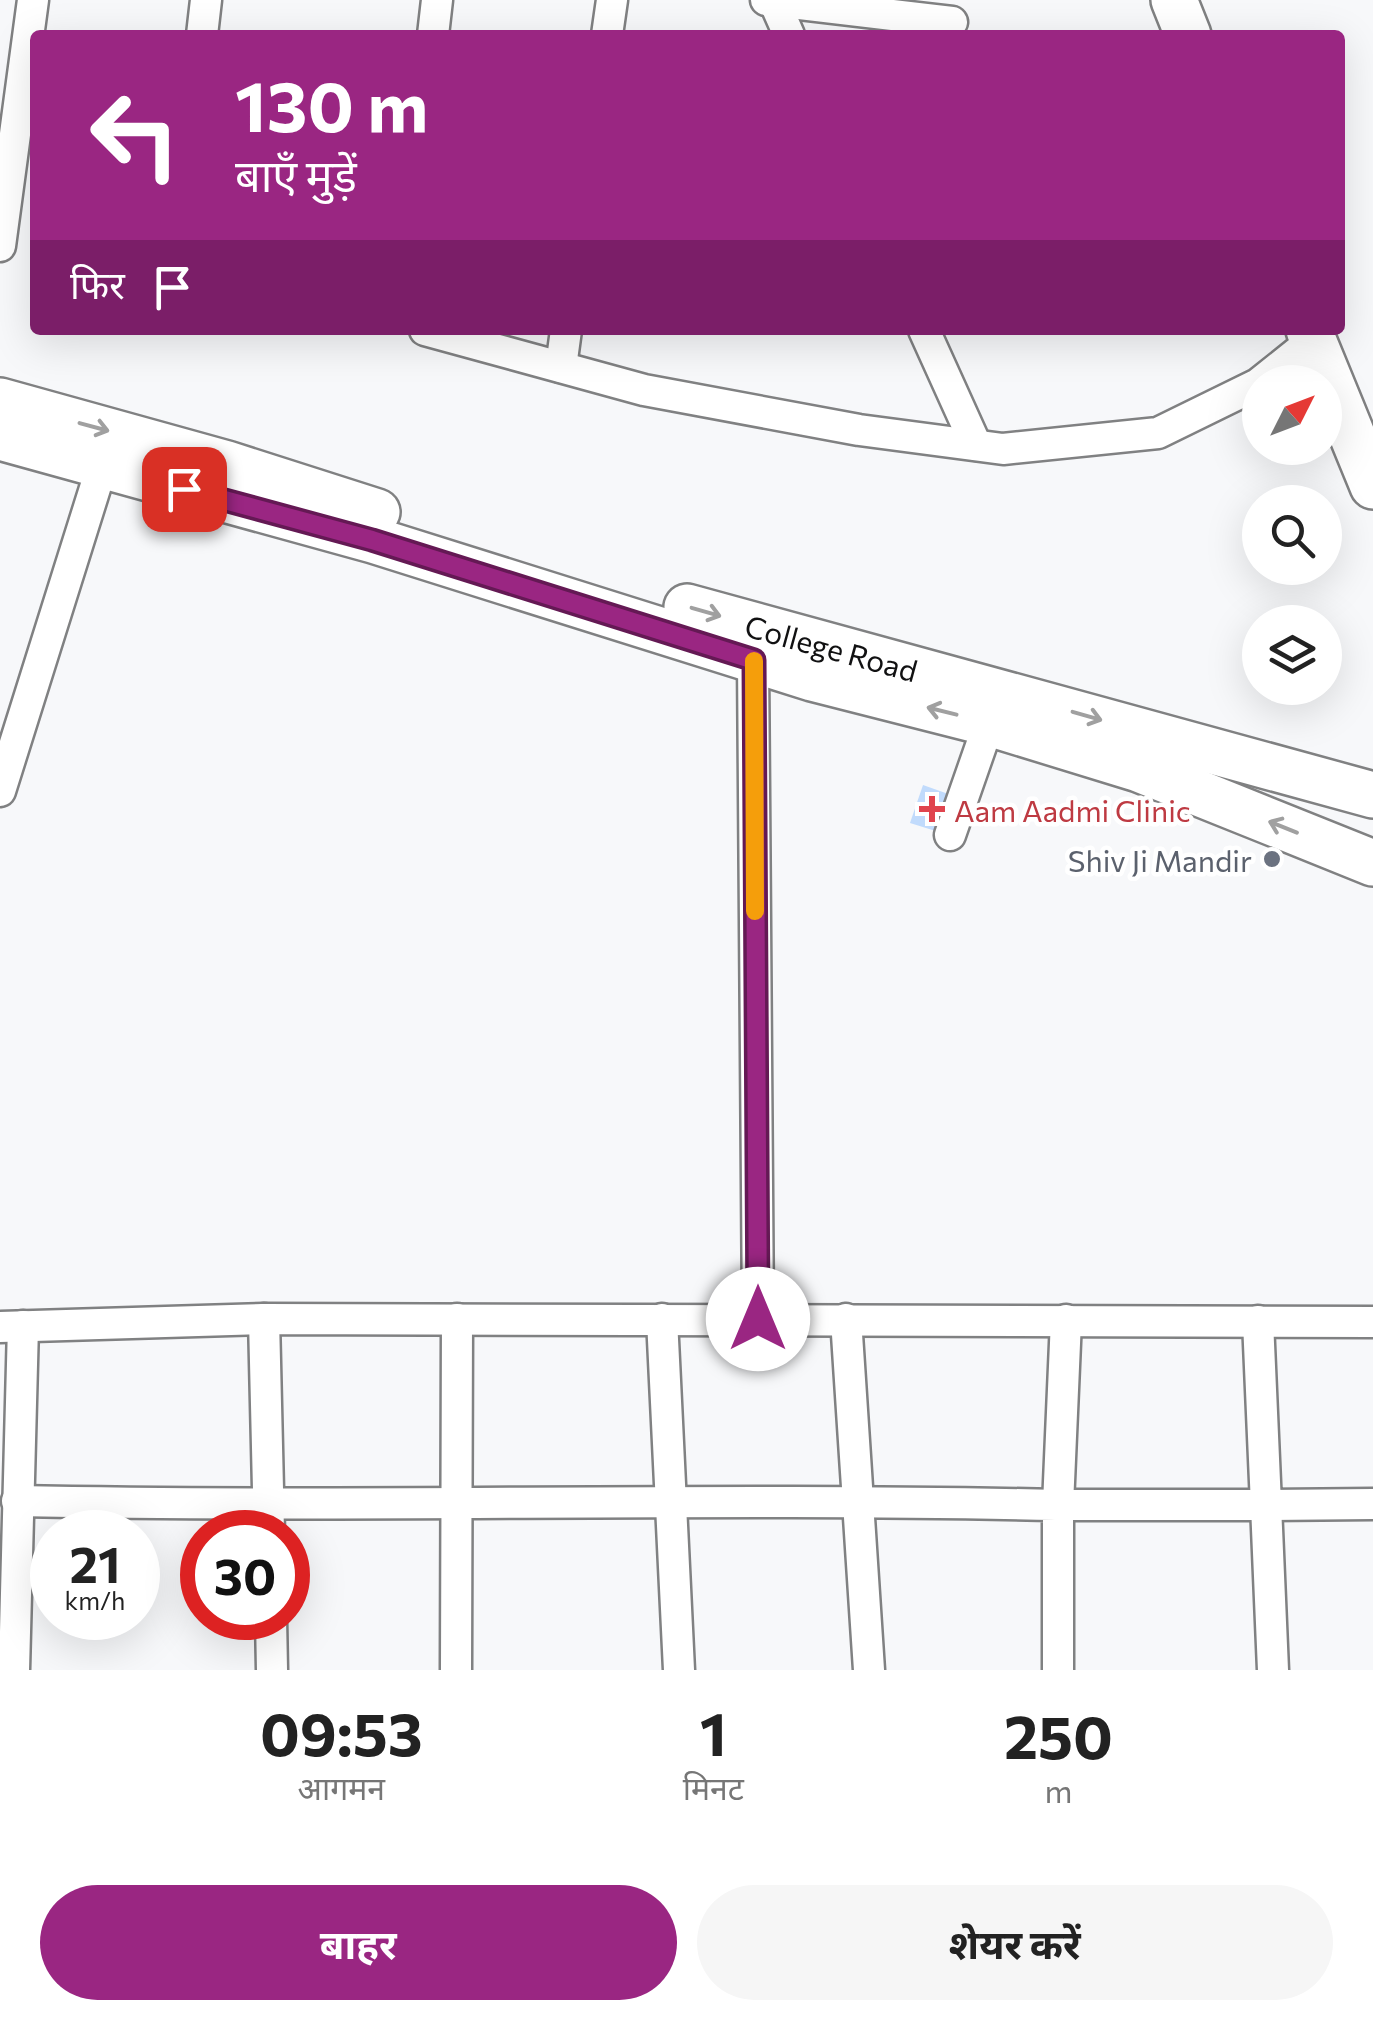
<!DOCTYPE html>
<html lang="hi">
<head>
<meta charset="utf-8">
<style>
	body { margin:0; font-family:Commissioner,"Noto Sans Devanagari",sans-serif; background:#f6f6f6; color:#222; height:100vh; display:flex; flex-direction:column; font-size:38px; white-space:nowrap }
	* { box-sizing:border-box; margin:0 }
	p { font-size:32px; color:#767676 }
	.icon { flex:none; width:55px; height:55px; fill:none; stroke:currentColor; stroke-width:2; stroke-linecap:round; stroke-linejoin:round }
	.map { position:relative; height:1670px; overflow:hidden }
	.sheet { display:flex; flex-direction:column; background:#fff; flex:1 }
	.sheet>* { flex:none }
	.hud { position:absolute; left:30px; top:30px; width:1315px; height:305px; border-radius:10px; box-shadow:0 10px 40px #0002; background:#9a2682; color:#fff; overflow:hidden }
	.needle { width:65px; rotate:48deg }
	.tools { position:absolute; left:1242px; top:365px; display:grid; gap:20px }
	.tools a { display:grid; place-items:center; width:100px; height:100px; border-radius:50%; background:#fff; box-shadow:0 10px 40px #0002; font-size:50px }
	.speed { position:absolute; left:30px; top:1510px; display:flex; gap:20px; font-size:50px; font-weight:700; text-align:center }
	.speed>* { display:grid; place-content:center; width:130px; height:130px; border-radius:50%; background:#fff; box-shadow:0 10px 40px #0002; line-height:1 }
	.speed small { font-size:25px; font-weight:400 }
	.speed .limit { border:15px solid #d22; background:#fff; color:#111 }
	.pin { position:absolute; display:grid; place-items:center; width:85px; height:85px; color:#fff; margin:-42px; border-radius:20px; box-shadow:0 5px 15px #0006 }
	.me { position:absolute; width:110px; margin:-55px; rotate:0deg; stroke-linejoin:round; filter:drop-shadow(0 0 8px #0008) }
	.turn { display:flex; align-items:center; gap:35px; height:210px; padding:0 40px; font-size:45px }
	.turn .icon { width:130px; height:130px; stroke-width:2.5 }
	.turn b { display:block; font-size:70px; line-height:85px }
	.then { display:flex; align-items:center; height:95px; padding:0 40px; background:#0003; gap:20px; font-size:38px }
	.eta { display:flex; justify-content:space-evenly; align-items:center; height:170px; text-align:center }
	.eta b { font-size:60px; font-weight:700; line-height:70px }
	.action { display:flex; gap:20px; margin-top:auto; padding:20px 40px }
	.action a { flex:1; height:115px; border-radius:60px; background:#9a2682; color:#fff; font-size:40px; font-weight:700; line-height:115px; text-align:center }
	.action a+a { background:#f6f6f6; color:#222 }
	.map>svg:first-child { display:block }
	.building { fill:#c1dbfc }
	.lines { fill:none; stroke-linecap:round; stroke-linejoin:round }
	.street-casing { stroke:#808182; stroke-width:35 }
	.secondary-casing { stroke:#808182; stroke-width:50 }
	.street { stroke:#fff; stroke-width:30 }
	.secondary { stroke:#fff; stroke-width:45 }
	.oneway { stroke:#a0a0a0 }
	.route-casing { stroke:#641954; stroke-width:25 }
	.route { stroke:#9a2682; stroke-width:18 }
	.slow { stroke:#f59e0b; stroke-width:18 }
	.health-dot { fill:#e0444e; stroke:#fff; stroke-width:4 }
	.worship-dot { fill:#6b7280; stroke:#fff; stroke-width:4 }
	.labels { text-anchor:middle; dominant-baseline:central; stroke-width:9; stroke-linejoin:round; paint-order:stroke }
	.street-label { font-size:30px; fill:#111112; stroke:#fff }
	.health-label { font-size:30px; fill:#be3a42; stroke:#fff; text-anchor:start }
	.worship-label { font-size:30px; fill:#5b616d; stroke:#fff; text-anchor:end }
</style>
</head>
<body>
<div class="map">
<svg width="1373" height="1670" viewBox="0 0 1373 1670">
	<rect width="100%" height="100%" fill="#f7f8fa"/>
	<polygon class="building" points="923,785 954,796 942,833 910,823"/>
	<g class="lines">
		<defs>
			<g id="street">
				<polyline points="766,0 952,22"/>
				<polyline points="774,1 789,35"/>
				<polyline points="202,35 206,0"/>
				<polyline points="433,35 437,0"/>
				<polyline points="607,35 612,0"/>
				<polyline points="0,246 33,0"/>
				<polyline points="425,330 644,390 859,430 1003,449 1158,433 1258,384 1313,340"/>
				<polyline points="924,330 976,445"/>
				<polyline points="561,367 566,330"/>
				<polyline points="753,659 758,1319"/>
				<polyline points="0,791 102,466"/>
				<polyline points="950,835 989,723"/>
				<polyline points="264,1319 269,1532"/>
				<polyline points="662,1319 679,1670"/>
				<polyline points="846,1319 869,1670"/>
				<polyline points="1066,1320 1058,1505 1266,1505 1273,1670"/>
				<polyline points="1258,1321 1266,1505 1373,1504"/>
				<polyline points="0,1327 264,1319 1373,1322"/>
				<path d="M17 1501C364 1508 712 1497 1058 1505V1670"/>
				<polyline points="271,1618 272,1670"/>
				<polyline points="14,1670 23,1326"/>
				<polyline points="456,1670 457,1319"/>
			</g>
			<g id="secondary">
				<polyline points="1174,0 1188,35"/>
				<polyline points="1309,330 1373,486"/>
				<polyline points="0,401 227,464 377,512"/>
				<polyline points="0,437 373,540 812,678 989,723 1139,769 1373,863"/>
				<path id="s1" d="M687 607 1373 795"/>
			</g>
		</defs>
		<use href="#street" class="street-casing"/>
		<use href="#secondary" class="secondary-casing"/>
		<use href="#street" class="street"/>
		<use href="#secondary" class="secondary"/>
	</g>
	<defs><path id="oneway-shaft" d="M-6 0H5M1.5-3L5.5 0L1.5 3" fill="none" stroke-width="1.6" stroke-linecap="round" stroke-linejoin="round" transform="scale(2.5)"/></defs>
	<g class="oneway">
		<use href="#oneway-shaft" transform="translate(94 427) rotate(15)"/>
		<use href="#oneway-shaft" transform="translate(706 612) rotate(16)"/>
		<use href="#oneway-shaft" transform="translate(942 711) rotate(-166)"/>
		<use href="#oneway-shaft" transform="translate(1087 716) rotate(16)"/>
		<use href="#oneway-shaft" transform="translate(1283 827) rotate(-158)"/>
	</g>
	<g class="lines">
		<defs>
			<polyline id="route" points="184,489 372,540 754,660 758,1319"/>
		</defs>
		<use href="#route" class="route-casing"/>
		<use href="#route" class="route"/>
		<polyline class="slow" points="754,661 755,911"/>
	</g>
	<path class="health-dot" d="M927 794h10v10h10v10h-10v10h-10v-10h-10v-10h10z"/>
	<circle class="worship-dot" cx="1272" cy="859" r="10"/>
	<g class="labels">
		<g class="street-label">
			<text stroke="none"><textPath href="#s1" startOffset="150">College Road</textPath></text>
		</g>
		<g class="health-label">
			<text x="954" y="809">Aam Aadmi Clinic</text>
		</g>
		<g class="worship-label">
			<text x="1252" y="859">Shiv Ji Mandir</text>
		</g>
	</g>
</svg>
<div class="tools">
<a><svg class="needle" viewBox="-14 -14 28 28"><path d="M0-13l5 13h-10z" fill="#e53935"/><path d="M0 13l5-13h-10z" fill="#767676"/></svg></a>
<a><svg class="icon" aria-label="search" viewBox="0 0 24 24"><circle cx="10" cy="10" r="6"/><path d="M15 15l6 6"/></svg></a>
<a><svg class="icon" aria-label="layers" viewBox="0 0 24 24"><path d="M12 4l9 5-9 5-9-5zM3 14l9 5 9-5"/></svg></a>
</div>
<div class="speed"><div>21<small>km/h</small></div><div class="limit">30</div></div>
<div class="pin" style="left:184px;top:489px;background:#d93025"><svg class="icon" aria-label="arrive" viewBox="0 0 24 24"><path d="M6 21V4h12l-3 4 3 4H6"/></svg></div>
<svg class="me" style="left:758px;top:1319px" viewBox="-20 -20 40 40"><circle r="19" fill="#fff"/><path d="M0-13L10 11 0 6-10 11z" fill="#9a2682"/></svg>
<div class="hud">
<div class="turn"><svg class="icon" aria-label="left" viewBox="0 0 24 24"><path d="M17 20v-9H6M10 6l-5 5 5 5"/></svg><div><b>130 m</b>बाएँ मुड़ें</div></div>
<div class="then">फिर<svg class="icon" aria-label="arrive" viewBox="0 0 24 24"><path d="M6 21V4h12l-3 4 3 4H6"/></svg></div>
</div>
</div>
<section class="sheet">
<div class="eta">
<div><b>09:53</b><p>आगमन</p></div>
<div><b>1</b><p>मिनट</p></div>
<div><b>250</b><p>m</p></div>
</div>
<div class="action"><a>बाहर</a><a>शेयर करें</a></div>
</section>
</body>
</html>
